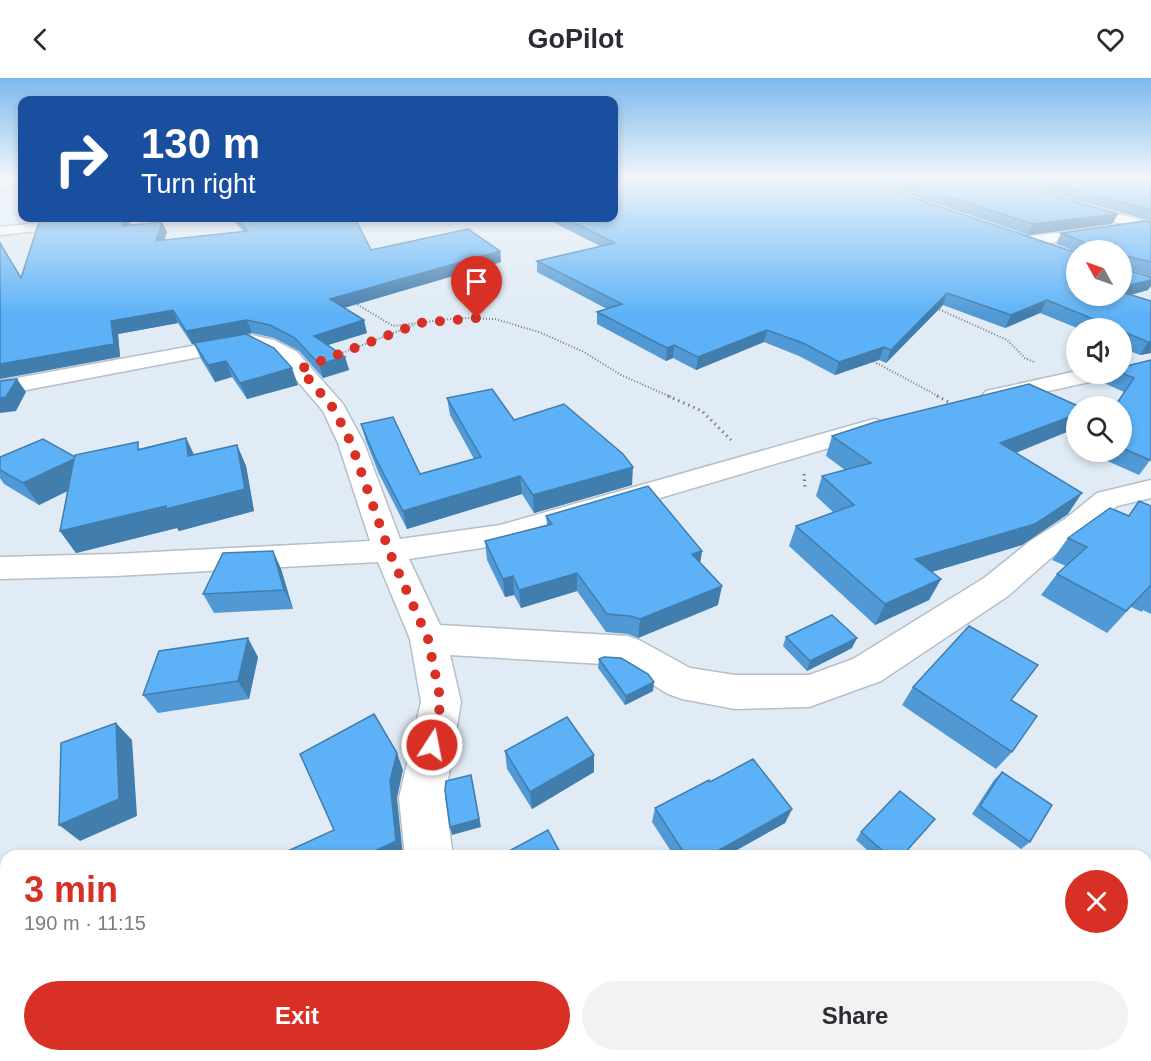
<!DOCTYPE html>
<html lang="en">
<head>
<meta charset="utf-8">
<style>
	body { margin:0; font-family:Arial,sans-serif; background:#f2f2f3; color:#2b2b33; height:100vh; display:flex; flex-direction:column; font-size:22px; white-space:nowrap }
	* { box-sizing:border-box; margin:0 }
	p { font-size:20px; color:#7c7c81 }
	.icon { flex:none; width:33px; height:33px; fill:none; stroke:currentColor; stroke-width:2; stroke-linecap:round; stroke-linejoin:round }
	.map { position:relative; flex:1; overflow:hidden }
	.panel { position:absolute; left:0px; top:772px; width:1152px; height:212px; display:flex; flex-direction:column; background:#fff; border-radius:18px 18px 0 0; box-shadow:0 3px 9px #0003 }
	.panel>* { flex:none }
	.guide { position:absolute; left:18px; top:18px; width:600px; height:126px; border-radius:12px; box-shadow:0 3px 9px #0003; background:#1a4fa0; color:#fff; overflow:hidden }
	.needle { width:39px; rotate:310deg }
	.tools { position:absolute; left:1066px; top:162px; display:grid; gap:12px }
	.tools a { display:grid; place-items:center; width:66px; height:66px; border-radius:50%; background:#fff; box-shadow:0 3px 9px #0003; font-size:30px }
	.pin { position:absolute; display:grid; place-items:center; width:51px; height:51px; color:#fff; margin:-62px -26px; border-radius:50% 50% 50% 0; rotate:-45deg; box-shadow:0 0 6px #0007 }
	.pin .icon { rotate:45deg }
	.me { position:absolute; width:66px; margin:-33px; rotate:11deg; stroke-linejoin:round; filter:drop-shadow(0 0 4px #0008) }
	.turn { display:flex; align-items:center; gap:21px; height:126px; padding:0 24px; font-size:27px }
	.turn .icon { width:78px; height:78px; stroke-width:2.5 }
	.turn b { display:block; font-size:42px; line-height:51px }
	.round { display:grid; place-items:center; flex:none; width:63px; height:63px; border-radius:32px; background:#f2f2f3 }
	.head { display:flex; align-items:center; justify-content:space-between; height:102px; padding:0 24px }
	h1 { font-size:36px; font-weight:700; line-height:45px; color:#d93025 }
	.button { display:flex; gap:12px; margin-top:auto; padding:12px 24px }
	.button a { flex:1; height:69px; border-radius:36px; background:#d93025; color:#fff; font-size:24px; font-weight:700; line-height:69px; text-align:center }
	.button a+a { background:#f2f2f3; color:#2b2b33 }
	header { display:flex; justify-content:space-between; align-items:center; height:78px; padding:0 24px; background:#fff; font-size:27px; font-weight:700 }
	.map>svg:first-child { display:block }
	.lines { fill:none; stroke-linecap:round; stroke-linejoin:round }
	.minor-casing { stroke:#b5bfc9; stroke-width:3 }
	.path-far2 { stroke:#777e84; stroke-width:1.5; stroke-dasharray:1 1.5; stroke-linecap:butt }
	.path-far1 { stroke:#777e84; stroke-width:2; stroke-dasharray:1 2; stroke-linecap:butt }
	.path { stroke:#777e84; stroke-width:3; stroke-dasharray:1.5 4; stroke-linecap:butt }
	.minor { fill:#fff; fill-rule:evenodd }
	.wall { fill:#5099d4 }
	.shaded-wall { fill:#417dad }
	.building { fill:#5db2f7; stroke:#417dad; stroke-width:1.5 }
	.route { stroke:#d93025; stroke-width:10; stroke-dasharray:0 18 }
</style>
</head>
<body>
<header><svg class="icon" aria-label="back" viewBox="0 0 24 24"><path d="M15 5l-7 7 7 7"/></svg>GoPilot<svg class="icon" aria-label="heart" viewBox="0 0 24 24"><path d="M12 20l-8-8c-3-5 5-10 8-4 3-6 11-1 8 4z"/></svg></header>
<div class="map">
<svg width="1151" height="983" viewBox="0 0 1151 983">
	<rect width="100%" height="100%" fill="#e0ebf5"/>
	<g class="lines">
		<defs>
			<g id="minor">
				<polygon points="1074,124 1151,145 1151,154 1069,131 1067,128 1069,125"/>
				<polygon points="87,140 130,140 123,144 0,157 0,149"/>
				<polygon points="1104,149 1111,153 1109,156 1024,169 1016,164 1024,159"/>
				<polygon points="252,257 274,262 297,274 343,326 364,365 400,461 500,447 874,341 883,344 887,349 883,354 501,467 409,481 440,547 628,558 641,563 690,590 735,597 809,597 853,581 984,500 1030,463 1065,441 1097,415 1151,402 1151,420 1117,428 1087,455 1052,479 1008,518 881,603 809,629 735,631 682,621 668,616 621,587 450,577 461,624 445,720 453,778 405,778 399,720 421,624 410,561 378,484 115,498 0,501 0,479 115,476 370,463 338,365 323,333 281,284 260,271 252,269 0,317 0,303"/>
				<polygon points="1077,293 1077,296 1106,296 1103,301 994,325 986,323 982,318 986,313"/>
				<polygon points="333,978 393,978 392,983 332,983"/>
			</g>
		</defs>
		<use href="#minor" class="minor-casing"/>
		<polyline class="path-far2" points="0,113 22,110"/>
		<g class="path-far1">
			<polyline points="355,225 393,248 458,240 495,241 539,254 584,274 621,297 671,319"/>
			<polyline points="934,229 1007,262 1025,280 1034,284"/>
			<polyline points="337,277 414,247"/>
			<polyline points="871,282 940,319"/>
		</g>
		<g class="path">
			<polyline points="668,318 702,333 731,362"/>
			<polyline points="937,318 954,327"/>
			<polyline points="804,396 805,412"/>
		</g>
		<use href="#minor" class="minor"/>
	</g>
	<g class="wall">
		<polygon points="857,99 991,99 1112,146 1028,157"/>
		<polygon points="994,99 1135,99 1151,104 1151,143"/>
		<polygon points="1137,99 1151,99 1151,103"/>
		<polygon points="231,140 355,140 371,172 500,173 501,184 344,230 367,255 328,267 345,279 349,292 323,300 299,273 274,260 252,255 246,256 298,307 247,321 232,299 215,304 201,281 194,265 192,266 178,245 118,256 120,279 21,200 130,144 129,147 167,154 164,162 243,153"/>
		<polygon points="545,140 614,140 1077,218 1122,172 1077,172 1077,174 1056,166 1061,155 1151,144 1151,198 1127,191 1127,192 1148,212 1131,217 1151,223 1151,275 1140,277 1122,270 1122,250 1077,250 1040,235 1005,250 943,227 886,285 879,282 835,297 799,278 764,264 696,292 673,280 666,283 597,246 597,234 607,231 537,194 537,183 600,168"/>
		<polygon points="1151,282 1151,381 1139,397 1087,374 1122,374 1122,328 1124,314 1104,305 1110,296 1122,296"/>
		<polygon points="447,320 514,342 632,407 534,435 522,416 407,451 379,396 366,363 361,346 420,396 474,381 450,337"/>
		<polygon points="1077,328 1077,346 1074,351 1016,375 1068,436 1022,467 931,494 941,501 929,522 875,547 789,468 796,448 833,434 816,418 822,398 845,392 826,378 832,358"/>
		<polygon points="186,360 194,377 237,367 246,388 254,433 179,453 177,450 76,475 60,453 68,413 39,427 4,406 0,400 0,379 75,379 142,370"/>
		<polygon points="1139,423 1151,428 1151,536 1143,532 1142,534 1131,529 1107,555 1041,517 1057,496 1066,488 1052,482 1068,460 1128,438"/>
		<polygon points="546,438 702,473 700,485 718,527 638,560 628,556 606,554 577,513 521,530 514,517 505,519 487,482 485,463 547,447"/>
		<polygon points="273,473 281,491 293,531 214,535 203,516"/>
		<polygon points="786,559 852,570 807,593 783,568"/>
		<polygon points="258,579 249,621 158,635 143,617"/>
		<polygon points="599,581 653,613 625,627 598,590"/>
		<polygon points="913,609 1011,622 1012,674 996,691 902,627"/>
		<polygon points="505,673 594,694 532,731 507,691"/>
		<polygon points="1002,694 1030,764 1021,771 972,736 994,702"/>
		<polygon points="710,704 792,731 785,745 726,778 674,778 652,744 655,730"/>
		<polygon points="861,754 902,778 874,778 856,762"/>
	</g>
	<g class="shaded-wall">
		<polygon points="1118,136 1112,146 1028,157 1033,146"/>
		<polygon points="124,140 128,140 130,144 127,158 122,148"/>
		<polygon points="162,144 167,154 161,173 156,163"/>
		<polygon points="500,173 501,184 333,233 330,221"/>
		<polygon points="1151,202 1151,208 1148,212 1106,223 1122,218 1122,209"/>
		<polygon points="947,215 943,227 886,285 891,272"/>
		<polygon points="1047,222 1040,235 1005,250 1011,237"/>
		<polygon points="173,232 178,245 118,256 120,279 0,301 0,286 111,243"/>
		<polygon points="247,242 252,255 192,266 186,253"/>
		<polygon points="364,242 367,255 318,270 314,258"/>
		<polygon points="767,252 764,264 696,292 698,279"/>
		<polygon points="1148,264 1151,264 1151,275 1140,277"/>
		<polygon points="674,267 673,280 666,283 667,270"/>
		<polygon points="884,269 879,282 835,297 839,284"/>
		<polygon points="345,279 349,292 323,300 319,286"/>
		<polygon points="226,283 232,299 215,304 208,287"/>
		<polygon points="292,290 298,307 247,321 240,305"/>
		<polygon points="17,301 26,314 16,333 0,335 0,320"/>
		<polygon points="1077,336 1077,346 1074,351 990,385 1000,365"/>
		<polygon points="186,360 196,381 188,378"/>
		<polygon points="237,367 246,388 254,433 179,453 177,450 76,475 60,453"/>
		<polygon points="74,381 89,402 39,427 23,405"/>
		<polygon points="633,389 632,407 534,435 533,417"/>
		<polygon points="520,398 522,416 407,451 403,433"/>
		<polygon points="1082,415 1068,436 1022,467 905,502 915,481"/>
		<polygon points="273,473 281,491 293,531 284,512"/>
		<polygon points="702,473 699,491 692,476"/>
		<polygon points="577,495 577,513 521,530 519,512"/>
		<polygon points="513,498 514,517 505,519 503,501"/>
		<polygon points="941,501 929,522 875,547 885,526"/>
		<polygon points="722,508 718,527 638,560 640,541"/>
		<polygon points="248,560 258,579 249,621 238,603"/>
		<polygon points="857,560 852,570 807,593 810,583"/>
		<polygon points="654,604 653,613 625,627 626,618"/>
		<polygon points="116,645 132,662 137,738 80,763 59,747"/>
		<polygon points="397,675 403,692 397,720 403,778 364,778 390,703"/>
		<polygon points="594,677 594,694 532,731 530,714"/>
		<polygon points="473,706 481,749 452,757 450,749"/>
		<polygon points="792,731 785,745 726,778 709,778"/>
		<rect x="139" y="978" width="28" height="5"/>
		<polygon points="620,978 638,978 626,983 608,983"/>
	</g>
	<g class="building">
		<polygon points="628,99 852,99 1077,175 1077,218 1122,218 1122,214 1151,223 1151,264 1148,264 1122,253 1122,250 1115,250 1047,222 1011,237 947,215 891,272 884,269 839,284 803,265 767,252 698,279 674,267 667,270 597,234 622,226 537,183 615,165 565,140 614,140 614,102"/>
		<polygon points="886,99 991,99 1118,136 1033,146"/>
		<polygon points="1030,99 1135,99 1151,104 1151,132"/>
		<polygon points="81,140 124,140 122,148 162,144 156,163 248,153 236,140 355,140 371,172 468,151 500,173 330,221 364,242 314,258 345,279 319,286 295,260 270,247 247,242 186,253 173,232 111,243 114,266 0,286 0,165 21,200 39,144"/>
		<polygon points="1144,143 1151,144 1151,184 1127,178 1127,192 1151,199 1151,202 1122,209 1122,172 1085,172 1084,164 1061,155"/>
		<polygon points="246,256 274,270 292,290 240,305 226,283 208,287 194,265"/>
		<polygon points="1151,282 1151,381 1150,382 1122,370 1122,328 1115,328 1134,300 1122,295 1122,289"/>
		<polygon points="17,301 6,319 0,320 0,303"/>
		<polygon points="1029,306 1078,328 1077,328 1077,336 1000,365 1082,415 1035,446 915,481 941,501 885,526 796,448 854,427 822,398 871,385 832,358 875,344"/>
		<polygon points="492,311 514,342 564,326 623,376 633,389 533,417 520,398 403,433 375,379 361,346 393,339 420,396 481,379 447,320"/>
		<polygon points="186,360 188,378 237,367 245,411 166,431 166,428 60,453 74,381 23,405 0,392 0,379 43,361 75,379 75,377 138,364 138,372"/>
		<polygon points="648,408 702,473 692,476 722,508 640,541 630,538 607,536 577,495 519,512 513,498 503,501 485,463 552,446 546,438"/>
		<polygon points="1139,423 1151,428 1151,508 1150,508 1126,533 1057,496 1087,469 1068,460 1110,430 1129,438"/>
		<polygon points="273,473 284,512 203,516 223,475"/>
		<polygon points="832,537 857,560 810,583 786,559"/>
		<polygon points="969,548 1038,587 1011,622 1037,638 1012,674 913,609"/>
		<polygon points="248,560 238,603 143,617 159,573"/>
		<polygon points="604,579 621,580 648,596 654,604 626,618 599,581"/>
		<polygon points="374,636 397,675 390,703 396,763 364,778 277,778 334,752 300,676"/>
		<polygon points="567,639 594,677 530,714 505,673"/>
		<polygon points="116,645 119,721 59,747 61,665"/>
		<polygon points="753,681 792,731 709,778 686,778 655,730 709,702 710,704"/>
		<polygon points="1002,694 1052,727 1030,764 980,728"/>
		<polygon points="471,697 479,741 450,749 445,712 446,703"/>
		<polygon points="900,713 935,741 902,778 889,778 861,754"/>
		<polygon points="548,752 562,778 500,778"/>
		<polygon points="67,978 139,978 139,983 55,983"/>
		<polygon points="575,978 620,978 608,983 576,983"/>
	</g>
	<linearGradient id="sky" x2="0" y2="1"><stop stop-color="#7db8ed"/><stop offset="0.42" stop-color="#f1f6fa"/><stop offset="1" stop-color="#f1f6fa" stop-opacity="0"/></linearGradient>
	<rect width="1151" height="237" fill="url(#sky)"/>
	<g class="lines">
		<polyline class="route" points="432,667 441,624 428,561 389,473 351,365 334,331 300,291 420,245 477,240"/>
	</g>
</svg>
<div class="tools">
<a><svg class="needle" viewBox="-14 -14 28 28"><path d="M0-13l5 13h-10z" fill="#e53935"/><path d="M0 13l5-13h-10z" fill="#7c7c81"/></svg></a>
<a><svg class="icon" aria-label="sound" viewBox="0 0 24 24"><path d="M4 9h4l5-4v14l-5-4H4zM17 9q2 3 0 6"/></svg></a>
<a><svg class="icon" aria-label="search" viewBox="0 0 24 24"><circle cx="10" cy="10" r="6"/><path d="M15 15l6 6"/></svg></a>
</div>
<div class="pin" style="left:477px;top:240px;background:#d93025"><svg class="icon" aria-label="arrive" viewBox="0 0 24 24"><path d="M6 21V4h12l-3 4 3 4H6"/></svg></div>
<svg class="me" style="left:432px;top:667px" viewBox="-20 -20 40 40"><circle r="17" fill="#d93025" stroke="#fff" stroke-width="3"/><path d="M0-11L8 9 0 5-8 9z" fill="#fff"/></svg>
<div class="guide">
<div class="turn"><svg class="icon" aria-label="right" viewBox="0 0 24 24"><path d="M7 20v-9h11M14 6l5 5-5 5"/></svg><div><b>130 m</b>Turn right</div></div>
</div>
<section class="panel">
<div class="head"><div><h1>3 min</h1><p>190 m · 11:15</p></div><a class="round" style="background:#d93025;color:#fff"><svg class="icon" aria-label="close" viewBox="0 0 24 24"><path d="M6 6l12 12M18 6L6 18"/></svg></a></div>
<div class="button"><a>Exit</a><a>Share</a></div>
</section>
</div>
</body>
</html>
